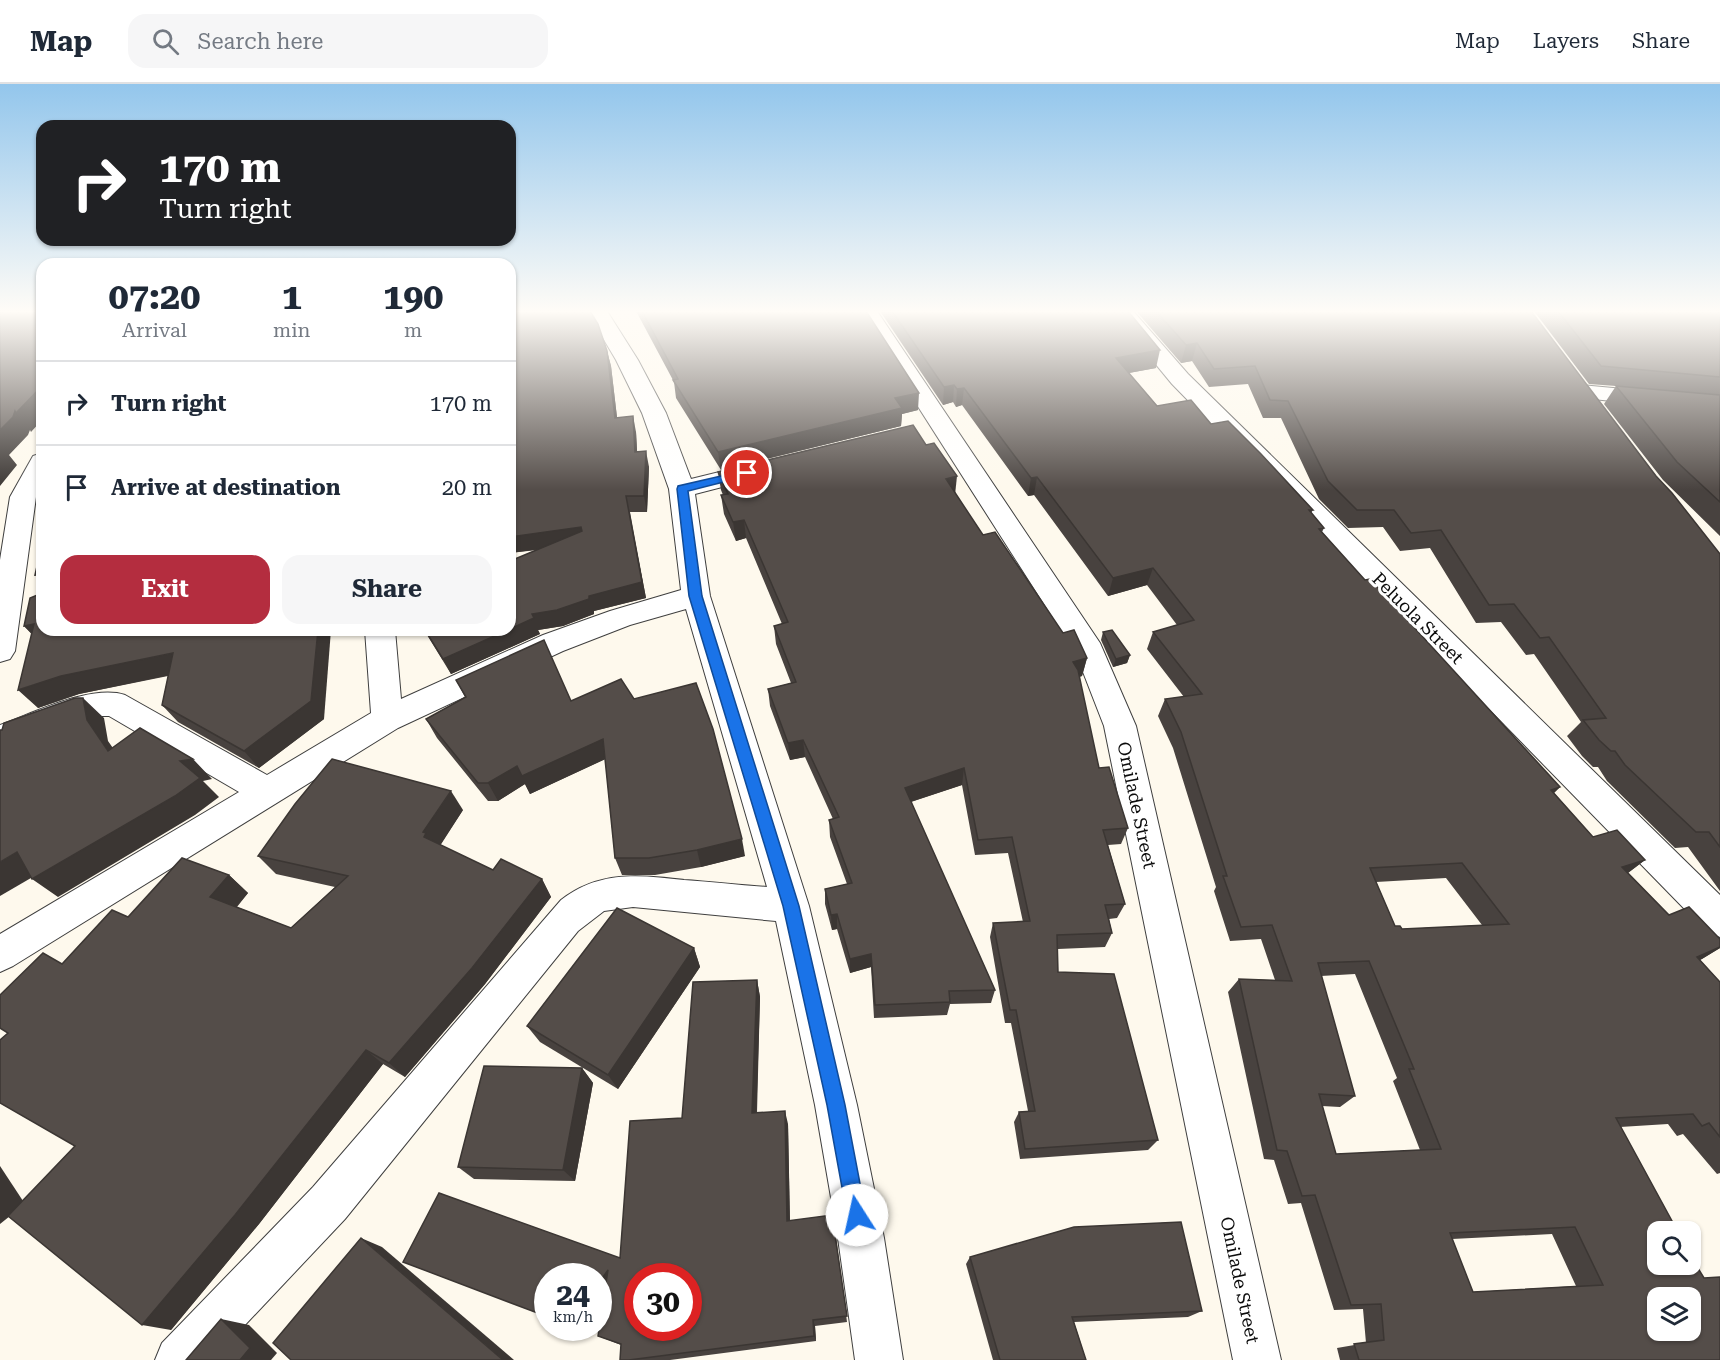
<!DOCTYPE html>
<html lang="en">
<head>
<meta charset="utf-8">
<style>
	body { margin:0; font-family:"Roboto Serif",serif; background:#f6f6f7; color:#1f2937; height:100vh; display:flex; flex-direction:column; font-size:22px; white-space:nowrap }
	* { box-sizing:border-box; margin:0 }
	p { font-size:20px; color:#747a83 }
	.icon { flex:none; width:33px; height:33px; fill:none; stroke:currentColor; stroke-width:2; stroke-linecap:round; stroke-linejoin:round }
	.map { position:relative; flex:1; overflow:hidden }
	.sheet { position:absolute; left:36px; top:174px; width:480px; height:378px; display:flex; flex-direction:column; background:#fff; border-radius:18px; box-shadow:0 2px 4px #0004 }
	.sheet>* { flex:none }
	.guide { position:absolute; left:36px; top:36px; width:480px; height:126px; border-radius:18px; box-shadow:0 2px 4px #0004; background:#202124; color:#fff; overflow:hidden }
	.fabs { position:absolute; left:1647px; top:1137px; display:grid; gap:12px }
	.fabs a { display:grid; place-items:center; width:54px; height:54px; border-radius:12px; background:#fff; box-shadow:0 2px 4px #0004; font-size:30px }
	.speed { position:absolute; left:534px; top:1179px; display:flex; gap:12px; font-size:30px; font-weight:700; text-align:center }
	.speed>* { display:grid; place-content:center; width:78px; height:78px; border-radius:50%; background:#fff; box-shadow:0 2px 4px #0004; line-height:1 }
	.speed small { font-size:15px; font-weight:400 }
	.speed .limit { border:9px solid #d22; background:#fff; color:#111 }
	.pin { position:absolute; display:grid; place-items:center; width:51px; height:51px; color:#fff; margin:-26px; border:3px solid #fff; border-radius:50%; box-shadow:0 2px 6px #0007 }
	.me { position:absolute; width:66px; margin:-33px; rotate:350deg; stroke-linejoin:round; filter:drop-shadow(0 0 4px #0008) }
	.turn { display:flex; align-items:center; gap:21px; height:126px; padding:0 24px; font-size:27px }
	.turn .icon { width:78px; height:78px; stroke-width:2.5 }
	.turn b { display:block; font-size:42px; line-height:51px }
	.eta { display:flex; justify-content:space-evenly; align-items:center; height:102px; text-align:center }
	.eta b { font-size:36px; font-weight:700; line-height:42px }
	.action { display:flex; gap:12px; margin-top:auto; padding:12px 24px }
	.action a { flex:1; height:69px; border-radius:18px; background:#b42d3f; color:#fff; font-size:24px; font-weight:700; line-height:69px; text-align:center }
	.action a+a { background:#f6f6f7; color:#1f2937 }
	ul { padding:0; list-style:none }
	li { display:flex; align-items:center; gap:18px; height:84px; padding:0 24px; border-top:2px solid #e0e1e3 }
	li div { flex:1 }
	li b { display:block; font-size:22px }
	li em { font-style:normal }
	header { display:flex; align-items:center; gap:36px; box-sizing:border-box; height:84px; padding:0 30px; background:#fff; border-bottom:2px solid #e0e1e3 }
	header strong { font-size:28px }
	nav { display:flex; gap:33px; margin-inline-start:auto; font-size:21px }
	.search { width:420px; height:54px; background:#f6f6f7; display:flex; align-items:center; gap:15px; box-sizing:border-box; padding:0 21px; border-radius:18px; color:#747a83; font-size:22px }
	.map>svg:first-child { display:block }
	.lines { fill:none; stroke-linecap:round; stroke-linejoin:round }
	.minor-casing { stroke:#3f3f3f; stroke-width:2 }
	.minor { fill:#fff; fill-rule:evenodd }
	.wall { fill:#48423f; fill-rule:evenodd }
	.shaded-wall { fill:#3b3633 }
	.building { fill:#544d49; stroke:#3b3633; stroke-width:1.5; fill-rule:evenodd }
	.route { fill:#1a73e8; stroke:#114b97; stroke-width:1.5 }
	.labels { text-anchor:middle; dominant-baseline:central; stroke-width:6; stroke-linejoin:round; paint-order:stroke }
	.street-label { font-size:18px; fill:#0c0c0c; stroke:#fff }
</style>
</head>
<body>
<header>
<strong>Map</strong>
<div class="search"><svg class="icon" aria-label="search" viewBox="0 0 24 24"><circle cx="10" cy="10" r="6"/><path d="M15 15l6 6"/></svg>Search here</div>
<nav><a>Map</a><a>Layers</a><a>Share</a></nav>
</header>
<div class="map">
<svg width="1720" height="1276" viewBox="0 0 1720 1276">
	<rect width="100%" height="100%" fill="#fef9ed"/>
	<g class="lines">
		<defs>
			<g id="minor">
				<path d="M587 227H607L638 276 666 329 691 395 760 378 769 381 772 386 769 391 695 410 710 512 809 822 857 1021 884 1154 903 1276H855L838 1154 815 1021 776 837 633 823 604 827 578 847 345 1135 212 1276H155L162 1259 313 1103 561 816C599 786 640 791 684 796 712 798 740 801 767 803L686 525 630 541 563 567 398 644 13 882 0 888V850L239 708 109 632H96L0 667V641C34 629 91 600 125 611L267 691 371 629 365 546H395L401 615 543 551 610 527 681 506 669 405 642 329 616 276Z"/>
				<polygon points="857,227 877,227 1100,559 1136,642 1281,1276 1233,1276 1104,642 1076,570"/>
				<polygon points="1112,227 1133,227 1188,290 1720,811 1720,853 1707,848 1172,300"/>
				<polygon points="1581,301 1720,314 1720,328 1573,313 1570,308 1573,303"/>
				<polygon points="42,369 42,401 36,413 15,567 10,575 0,578 0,476 10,413 33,372"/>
			</g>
		</defs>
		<use href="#minor" class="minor-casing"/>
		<use href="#minor" class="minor"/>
	</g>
	<g class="wall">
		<polygon points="510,227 607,267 611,282 617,334 636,348 637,367 649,383 647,428 630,428 646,514 594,527 594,530 563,542 538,546 540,550 451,590 424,546 510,546 537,466 510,469"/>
		<polygon points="636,227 866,227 918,326 902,330 901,342 721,386 676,314 674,298"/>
		<path d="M880 227H1128L1156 284 1129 289 1157 322 1211 340 1313 426 1311 429 1324 444 1322 448 1365 496 1560 703 1554 709 1593 753 1645 776 1628 789 1669 831 1720 855V864L1700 876 1720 898V1089L1717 1090 1683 1050 1677 1052 1668 1040 1620 1043 1720 1276H1340L1337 1264 1366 1259 1363 1225 1334 1226 1301 1119 1288 1120 1274 1076 1264 1075 1228 908 1239 895 1275 896 1261 855 1230 857 1214 807 1216 803 1173 664 1158 632 1165 615 1184 613 1147 565 1153 548 1177 541 1147 501 1108 512 1034 411 1028 412 962 321 956 323 953 318 943 321ZM1446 794 1482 841 1402 845 1395 842 1376 798ZM1355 890 1397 994 1393 997 1420 1066 1336 1070 1322 1022 1340 1023 1355 1012 1321 892ZM1552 1150 1576 1202 1473 1208 1452 1155Z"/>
		<polygon points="1136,227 1531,227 1656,392 1720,470 1720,807 1688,763 1675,764 1607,697 1598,683 1593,683 1582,672 1567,652 1581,638 1534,570 1526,571 1501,538 1476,539 1430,464 1400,467 1383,443 1348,444 1319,415 1281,334 1263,334 1248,300 1209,303 1192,277 1181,279"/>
		<polygon points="1534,227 1720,227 1720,452 1663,396 1604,320 1616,302 1589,300"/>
		<polygon points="718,388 955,410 983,451 1063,549 1087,574 1082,592 1079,593 1099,684 1128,744 1121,760 1108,761 1125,820 1117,834 1109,835 1112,849 1105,863 1058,865 1058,888 1158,1056 1148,1066 1020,1075 1014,1038 1019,1028 1028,1027 1011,939 1005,939 990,853 993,839 1023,838 1008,769 975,771 962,701 911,718 995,906 991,919 950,920 947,931 874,934 871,883 850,889 837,845 832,846 825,820 825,805 847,800 830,753 829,736 833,735 805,673 790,676 770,622 768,605 791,599 776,560 774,542 782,540 746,454 736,457 724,430 721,411 723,411 721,406"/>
		<polygon points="24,542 324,635 259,684 178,638 162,621 168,592 79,610 38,624 32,550"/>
		<polygon points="1103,548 1130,571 1127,579 1113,583 1101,556"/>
		<polygon points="456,596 571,617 634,615 745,772 701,783 655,791 622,791 615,774 605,675 530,710 525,700 498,717 488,717 437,654 426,635 465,613"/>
		<polygon points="463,726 440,761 493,786 542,795 551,813 485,900 405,993 383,980 259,1140 171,1246 9,1133 23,1117 75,1062 8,949 62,880 128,833 229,791 248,809 237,823 291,844 335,803 276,790 258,772"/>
		<polygon points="694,864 700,883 618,1005 540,958 527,942"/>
		<polygon points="757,896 760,913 757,1029 788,1040 790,1136 835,1145 847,1238 815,1242 816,1257 670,1276 620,1276 621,1261 598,1252 604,1216 598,1224 598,1192 548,1192 548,1233 403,1178 620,1174 682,1034"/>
		<polygon points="582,984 593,999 575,1097 474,1095 458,1083"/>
		<polygon points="970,1173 1202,1227 1188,1233 1074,1238 1086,1276 993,1276 966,1180"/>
	</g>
	<g class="shaded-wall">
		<polygon points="1197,259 1192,277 1181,279 1186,261"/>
		<polygon points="1160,266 1156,284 1112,292 1116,274"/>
		<polygon points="607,267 611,282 619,350 615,334"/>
		<polygon points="954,301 953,318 943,321 944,303"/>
		<polygon points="42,302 42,336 31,348 30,346 28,351 9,371 17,381 0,402 0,346 15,327"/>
		<polygon points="964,304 962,321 956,323 957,305"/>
		<polygon points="919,309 918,326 902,330 901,342 721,386 718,368 895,314"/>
		<polygon points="633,332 636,348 638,384 635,368"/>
		<polygon points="646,367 649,383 647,428 644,412"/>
		<polygon points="957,392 955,411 946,395"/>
		<polygon points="1037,393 1034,411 1028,412 1031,394"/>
		<polygon points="626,412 646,514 594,527 594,530 563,542 538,546 540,550 451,590 443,575 508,546 510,546 510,545 532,530 589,512"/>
		<polygon points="744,436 746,454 736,457 733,438"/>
		<polygon points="581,443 586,459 510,469 510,453"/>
		<polygon points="1153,484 1147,501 1108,512 1113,494"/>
		<polygon points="42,490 42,499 35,491"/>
		<polygon points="34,540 42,561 24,542"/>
		<polygon points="318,546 331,546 324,635 259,684 244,667"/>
		<polygon points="173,569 189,587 79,610 38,624 18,606 61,592"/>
		<polygon points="1130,571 1127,579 1113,583 1116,575"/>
		<polygon points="1087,574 1082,592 1068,596 1073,578"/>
		<polygon points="83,614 104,634 108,657 129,687 108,667 87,636"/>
		<polygon points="603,655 610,673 530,710 525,700 498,717 488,699 517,682"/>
		<polygon points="803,656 805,673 790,676 788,659"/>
		<polygon points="193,675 212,695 203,697 219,713 195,731 58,813 32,795 180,677"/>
		<polygon points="964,684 962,701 904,720 905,704"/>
		<polygon points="1560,703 1543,719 1551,706"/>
		<polygon points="451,707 463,726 438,765 424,753 423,748"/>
		<polygon points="742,755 745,772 701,783 697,766"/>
		<polygon points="17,768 43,787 0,812 0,778"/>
		<polygon points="1645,776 1625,791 1622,783"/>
		<polygon points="229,791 248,809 230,830 210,813"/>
		<polygon points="542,795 551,813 485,900 405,993 389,979"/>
		<polygon points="837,830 837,845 832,846 831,831"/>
		<polygon points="1720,863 1720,864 1702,875 1675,886 1697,873"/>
		<polygon points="694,864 700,883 618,1005 608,991"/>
		<polygon points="871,870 871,883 850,889 850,875"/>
		<polygon points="757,896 760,913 756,1042 752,1029"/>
		<polygon points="366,966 383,980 259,1140 171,1246 142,1241"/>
		<polygon points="582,984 593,999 575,1097 563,1086"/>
		<polygon points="785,1027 788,1040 790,1146 787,1137"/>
		<polygon points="0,1082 25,1120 0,1140"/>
		<polygon points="361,1154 382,1163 514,1276 503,1276"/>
		<polygon points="608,1186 619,1193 598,1224 598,1200"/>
		<polygon points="221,1235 249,1241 277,1269 271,1276 240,1276"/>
		<polygon points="813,1236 815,1242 816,1257 814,1252"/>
		<polygon points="576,1244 586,1244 583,1247"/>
	</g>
	<g class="building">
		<polygon points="0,227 42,227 42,302 16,329 15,327 13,333 0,346"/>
		<polygon points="510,227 590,227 598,240 607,267 615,334 633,332 635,368 646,367 644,412 626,412 642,498 589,512 589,515 557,526 532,530 534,534 510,545 510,477 582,447 581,443 510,453"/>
		<polygon points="642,227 866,227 919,309 895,314 902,324 718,368 673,296 678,295"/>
		<path d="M892 227H1128L1160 266 1116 274 1157 322 1191 316 1211 340 1228 337 1261 370 1313 426H1309L1324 444 1319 445 1365 496 1370 495 1560 703 1551 706 1593 753 1617 746 1645 776 1622 783 1669 831 1689 823 1720 855V863L1697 873 1720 898V1053L1709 1039 1702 1042 1693 1030 1616 1034 1678 1148H1658V1180H1690V1171L1704 1194 1720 1193V1276H1359L1354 1260 1384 1256 1381 1220 1351 1221 1315 1111 1302 1112 1287 1067 1277 1066 1239 895 1292 897 1272 841 1241 843 1223 792H1227L1181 648 1165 615 1202 610 1153 548 1194 536 1153 484 1113 494 1037 393 1031 394 964 304 957 305 954 301 944 303ZM1462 779 1509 840 1402 845 1400 842H1395L1370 784ZM1369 877 1414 985H1409L1441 1065 1336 1070 1319 1010 1355 1012 1318 879ZM1575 1143 1603 1201 1473 1208 1450 1149ZM1658 1214H1690V1246H1658Z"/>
		<polygon points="1156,227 1531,227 1656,392 1672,409 1720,470 1720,763 1709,748 1696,748 1625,681 1615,667 1611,667 1599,656 1583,636 1606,634 1549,553 1540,554 1514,520 1489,521 1441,446 1411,449 1394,426 1357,426 1328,397 1288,317 1270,316 1255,282 1214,285 1197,259 1186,261"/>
		<polygon points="1558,227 1720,227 1720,293 1601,282"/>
		<polygon points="1616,302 1720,311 1720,418 1677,378"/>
		<polygon points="913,341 926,361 934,359 957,392 946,395 983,451 995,448 1063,549 1074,546 1087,574 1073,578 1078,586 1099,684 1109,683 1128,744 1103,746 1125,820 1105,821 1112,849 1057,851 1058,888 1114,890 1158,1056 1025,1065 1019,1028 1035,1027 1016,926 1010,926 993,839 1030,837 1012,753 978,756 964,684 905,704 995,906 949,907 950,918 875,921 871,870 850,875 837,830 831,831 825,805 852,799 829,736 839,733 803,656 788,659 768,605 796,598 774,542 788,538 744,436 733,438 721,411 728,410 718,388"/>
		<polygon points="42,460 42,490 35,491"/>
		<polygon points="42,509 42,546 318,546 311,617 244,667 162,621 173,569 61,592 18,606 34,540 24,542 30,514"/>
		<polygon points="425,546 508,546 443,575"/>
		<polygon points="1112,546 1130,571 1116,575 1103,548"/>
		<polygon points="544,556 571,617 621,595 634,615 696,599 713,645 742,755 697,766 649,774 615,774 603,655 522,692 517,682 488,699 478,699 426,635 466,613 456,596"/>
		<polygon points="75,614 83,614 87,636 108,667 140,644 193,675 180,677 200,694 175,712 32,795 17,768 0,778 0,646 2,646 4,639"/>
		<polygon points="332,675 451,707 423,748 426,749 424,753 493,786 501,775 542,795 472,884 389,979 366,966 235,1131 142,1241 8,1132 75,1062 0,1019 0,956 8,949 0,944 0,911 43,869 62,880 112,826 128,833 182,774 229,791 210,813 291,844 348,792 258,772 295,720"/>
		<polygon points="617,824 694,864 608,991 527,942"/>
		<path d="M757 896 752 1029 785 1027 787 1137 832 1131 847 1232 813 1236 814 1252 629 1276H620L621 1260 598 1252 608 1186 598 1200V1192H548V1233L403 1178 439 1109 620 1174 630 1037 682 1034 693 898ZM638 1192H688V1244H638Z"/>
		<polygon points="484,982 582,984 563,1086 458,1083"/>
		<polygon points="1181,1138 1202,1227 1072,1233 1086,1276 1000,1276 970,1173 1074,1143"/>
		<polygon points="361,1154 503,1276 291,1276 273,1259"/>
		<polygon points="221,1235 250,1264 240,1276 186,1276"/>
	</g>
	<linearGradient id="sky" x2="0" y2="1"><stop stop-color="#93c6ec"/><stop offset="0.56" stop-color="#fffcf7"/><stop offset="1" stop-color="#fffcf7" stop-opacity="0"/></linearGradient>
	<rect width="1720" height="406" fill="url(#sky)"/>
	<polygon class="route" points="747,386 752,389 751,391 688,407 702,512 799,822 845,1021 866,1131 863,1138 857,1141 850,1138 847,1131 827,1021 783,822 689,512 677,405 678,402"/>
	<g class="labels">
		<g class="street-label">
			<text transform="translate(1418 534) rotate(45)">Peluola Street</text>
			<text transform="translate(1137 721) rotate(78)">Omilade Street</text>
			<text transform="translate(1240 1196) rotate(78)">Omilade Street</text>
		</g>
	</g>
</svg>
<div class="fabs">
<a><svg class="icon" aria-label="search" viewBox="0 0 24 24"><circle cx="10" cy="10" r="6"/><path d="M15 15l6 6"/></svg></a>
<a><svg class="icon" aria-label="layers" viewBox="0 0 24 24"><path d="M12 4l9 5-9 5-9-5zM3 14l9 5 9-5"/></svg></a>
</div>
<div class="speed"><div>24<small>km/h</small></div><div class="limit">30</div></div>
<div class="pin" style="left:747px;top:389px;background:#d93025"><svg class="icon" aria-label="arrive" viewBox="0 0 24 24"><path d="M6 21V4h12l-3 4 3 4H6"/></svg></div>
<svg class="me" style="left:857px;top:1131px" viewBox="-20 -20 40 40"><circle r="19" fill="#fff"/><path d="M0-13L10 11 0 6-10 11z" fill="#1a73e8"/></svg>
<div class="guide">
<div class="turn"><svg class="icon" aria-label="right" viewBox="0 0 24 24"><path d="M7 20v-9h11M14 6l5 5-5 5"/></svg><div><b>170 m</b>Turn right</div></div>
</div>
<section class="sheet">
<div class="eta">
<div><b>07:20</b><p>Arrival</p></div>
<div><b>1</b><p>min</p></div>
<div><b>190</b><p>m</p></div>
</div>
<ul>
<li><svg class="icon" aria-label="right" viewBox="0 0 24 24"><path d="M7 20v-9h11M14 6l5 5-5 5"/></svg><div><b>Turn right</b></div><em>170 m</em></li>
<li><svg class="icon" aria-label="arrive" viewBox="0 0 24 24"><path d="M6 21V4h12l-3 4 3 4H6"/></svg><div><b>Arrive at destination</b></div><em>20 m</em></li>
</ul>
<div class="action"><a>Exit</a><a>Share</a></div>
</section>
</div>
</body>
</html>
